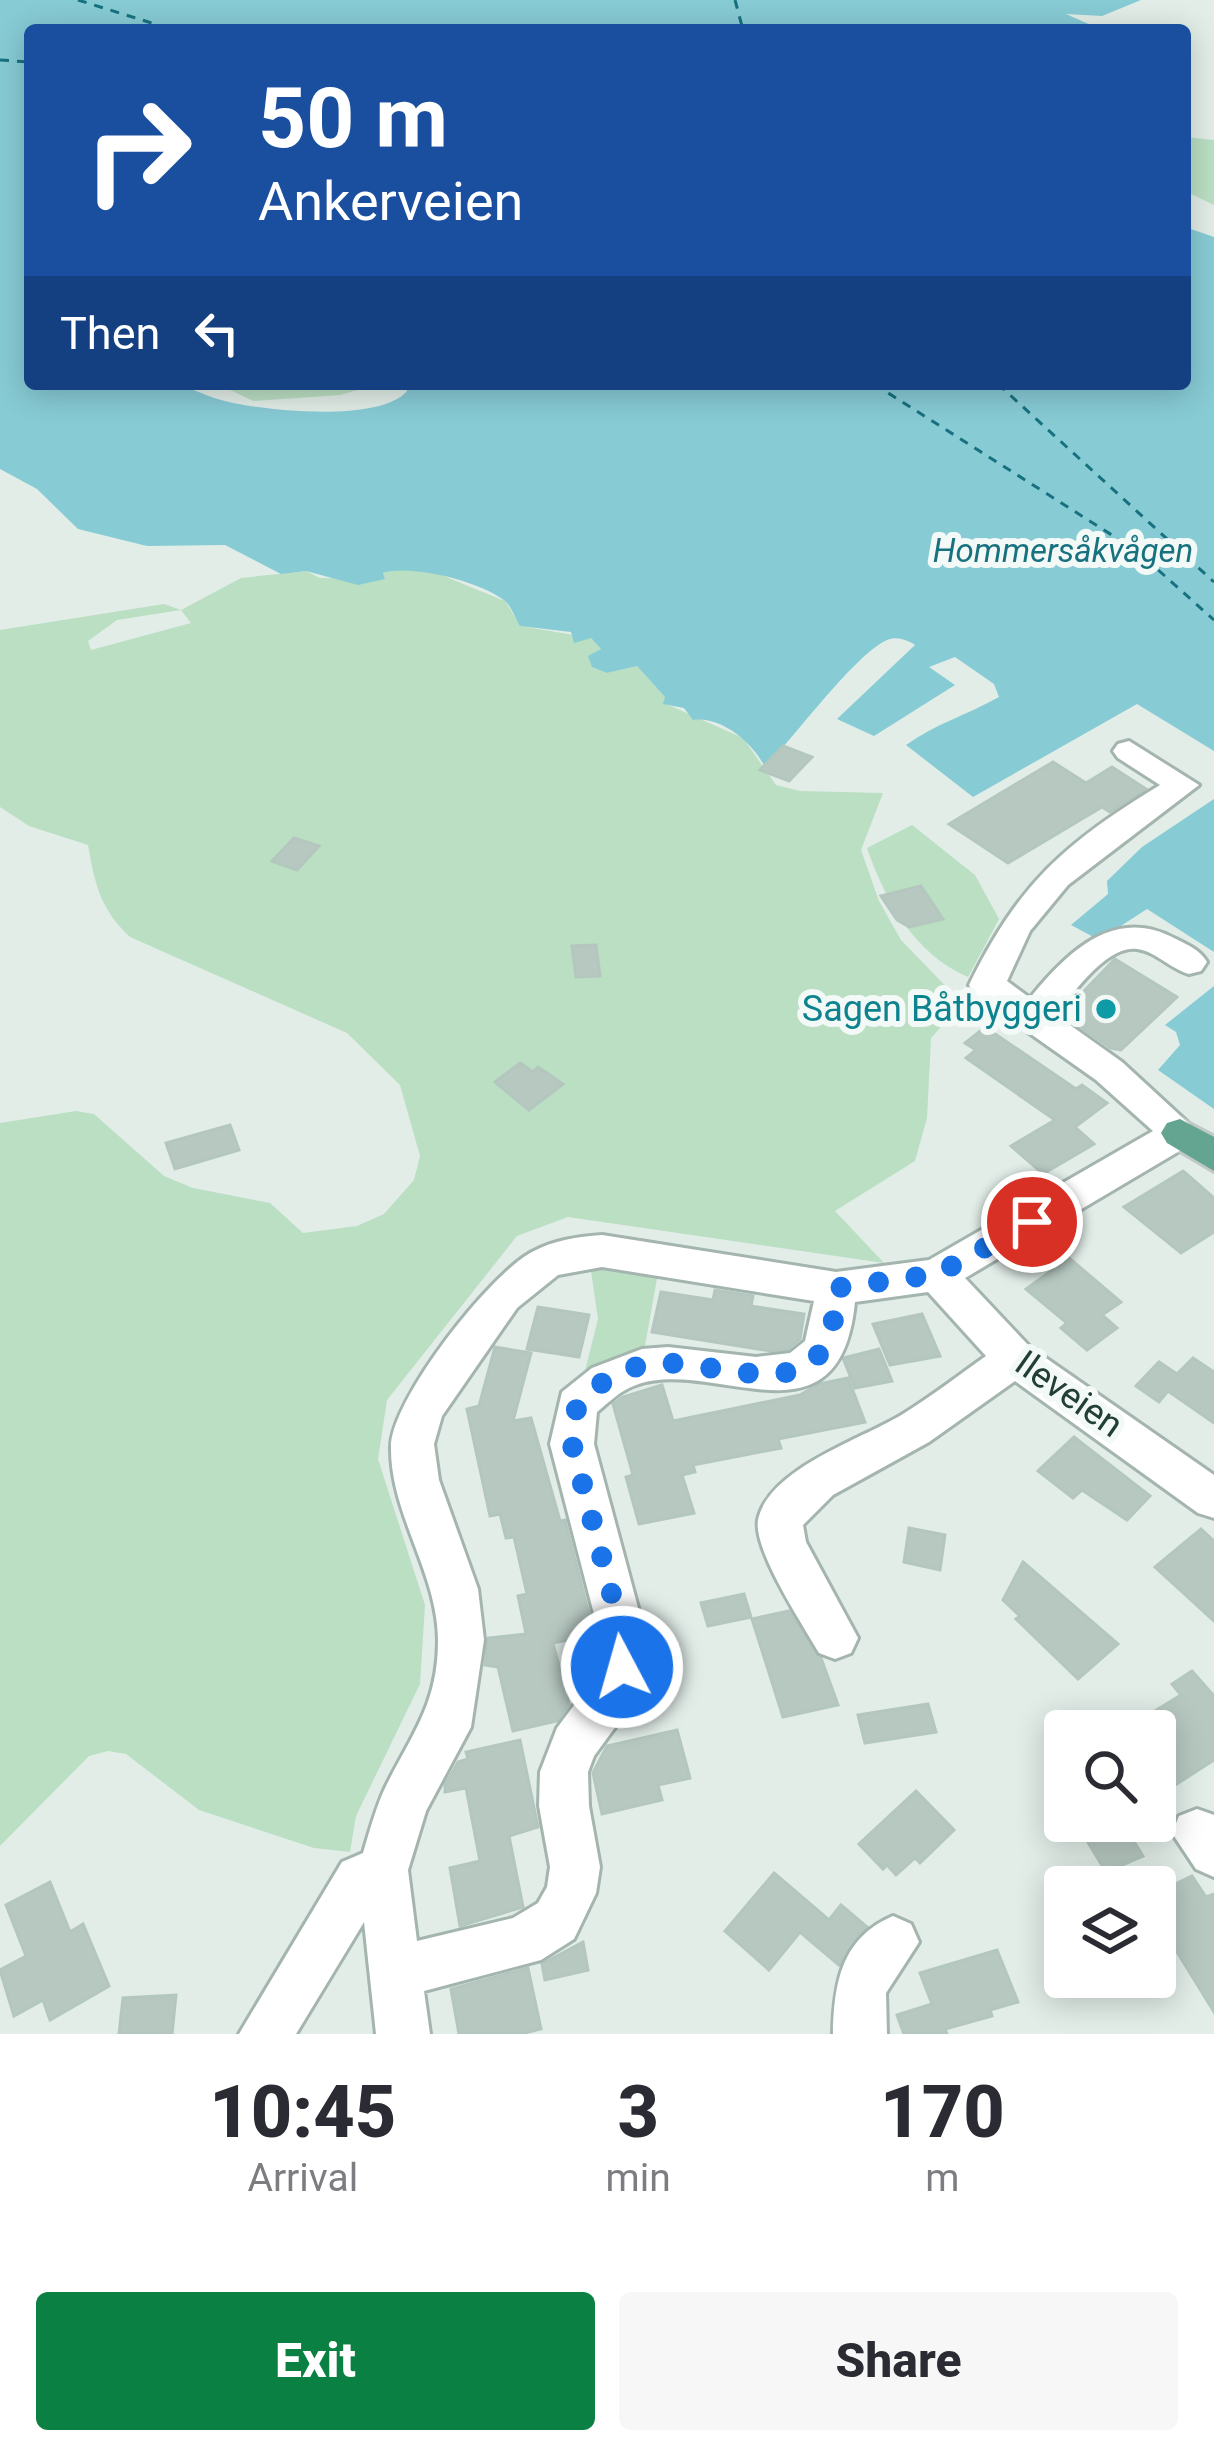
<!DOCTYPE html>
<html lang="en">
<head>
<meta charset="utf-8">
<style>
	body { margin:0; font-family:Roboto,sans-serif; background:#f7f7f7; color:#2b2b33; height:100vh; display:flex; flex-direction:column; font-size:45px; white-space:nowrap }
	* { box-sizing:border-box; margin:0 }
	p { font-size:39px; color:#7c7c81 }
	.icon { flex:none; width:66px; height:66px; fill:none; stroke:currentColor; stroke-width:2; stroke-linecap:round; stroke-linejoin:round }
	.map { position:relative; height:2034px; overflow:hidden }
	.details { display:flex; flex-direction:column; background:#fff; flex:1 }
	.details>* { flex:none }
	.guide { position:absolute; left:24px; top:24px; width:1167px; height:366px; border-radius:12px; box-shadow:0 6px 30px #0003; background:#1a4fa0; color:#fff; overflow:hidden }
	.buttons { position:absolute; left:1044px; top:1710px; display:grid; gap:24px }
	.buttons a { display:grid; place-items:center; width:132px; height:132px; border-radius:12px; background:#fff; box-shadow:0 6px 30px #0003; font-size:60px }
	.pin { position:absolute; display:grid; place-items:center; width:102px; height:102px; color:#fff; margin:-51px; border:6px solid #fff; border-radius:50%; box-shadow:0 3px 12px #0007 }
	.me { position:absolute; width:132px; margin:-66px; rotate:354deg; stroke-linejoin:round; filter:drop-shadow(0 0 9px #0008) }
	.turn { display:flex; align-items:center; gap:42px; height:252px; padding:0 36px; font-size:54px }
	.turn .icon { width:156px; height:156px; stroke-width:2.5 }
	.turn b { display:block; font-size:84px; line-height:102px }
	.then { display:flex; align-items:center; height:114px; padding:0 36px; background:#0003; gap:24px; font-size:45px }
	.eta { display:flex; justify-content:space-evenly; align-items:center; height:204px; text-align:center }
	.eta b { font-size:72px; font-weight:800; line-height:84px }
	.primary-button { display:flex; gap:24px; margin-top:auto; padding:24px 36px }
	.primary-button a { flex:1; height:138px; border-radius:12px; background:#0b8043; color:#fff; font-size:48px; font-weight:800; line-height:138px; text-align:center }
	.primary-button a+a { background:#f7f7f7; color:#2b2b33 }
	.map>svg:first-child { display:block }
	.green { fill:#badfc3; fill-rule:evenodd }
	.water { fill:#87cbd5 }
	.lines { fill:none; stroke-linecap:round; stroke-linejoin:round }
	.ferry { stroke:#17717f; stroke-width:3; stroke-dasharray:9 8; stroke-linecap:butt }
	.building { fill:#b7c8c1; stroke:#b4c7bf; stroke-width:3 }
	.minor-casing { stroke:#a4b5af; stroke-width:6 }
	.major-casing { stroke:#c1c9c7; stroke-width:6 }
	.minor { fill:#fff; fill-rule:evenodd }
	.major { fill:#64a592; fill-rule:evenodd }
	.route { stroke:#1a73e8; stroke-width:21; stroke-dasharray:0 37.8 }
	.culture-dot { fill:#0f9aa8; stroke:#f3f9f6; stroke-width:4.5 }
	.labels { text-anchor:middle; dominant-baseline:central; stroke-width:12; stroke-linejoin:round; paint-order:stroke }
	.far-water-label { font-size:33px; font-style:italic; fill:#17717f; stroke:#f3f9f6 }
	.culture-label { font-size:36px; fill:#0d838f; stroke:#f3f9f6; text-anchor:end }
	.street-label { font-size:36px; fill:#213f36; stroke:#f3f9f6 }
</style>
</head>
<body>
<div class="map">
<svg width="1214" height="2034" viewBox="0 0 1214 2034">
	<rect width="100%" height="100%" fill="#e2ede8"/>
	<g class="green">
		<polygon points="1185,137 1214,140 1214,205 1185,191"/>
		<polygon points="218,384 379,384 340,395 253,401"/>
		<path d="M397 569 429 570 505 601 521 626 591 638 602 650 589 656 593 667 607 673 637 666 666 698 664 703 743 738 776 785 800 791 883 793 861 850 879 901 901 940 962 1003 931 1038 927 1118 915 1161 835 1211 884 1263 568 1217 517 1236 387 1400 378 1459 425 1605 420 1684 356 1816 350 1852 314 1848 199 1810 126 1754 108 1751 89 1756 0 1846V1123L76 1111 94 1114 164 1176 193 1188 270 1203 303 1233 357 1226 384 1214 414 1180 420 1156 400 1085 347 1033 130 937C100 909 95 884 88 845L29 826 0 807V630L164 604 181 610 241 578 306 571 320 578 385 579 383 573ZM181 610 191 623 91 650 88 641 117 620Z"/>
		<path d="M912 825 975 875 999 919 968 977C914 954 885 900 867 848Z"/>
		<polygon points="590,1264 658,1273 643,1357 582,1383 598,1319"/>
	</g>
	<g class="water">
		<path d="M0 0H1141L1102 16 1066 14 1102 30H30V384C76 384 126 379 172 384 189 386 207 397 225 401 264 411 380 423 407 391L401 384H1185V227L1214 237V751L1137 704 973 797 906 745C935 724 967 715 999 697L994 684 955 657 929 667 955 685 874 736 837 719 915 645C907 640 897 636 887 640 855 654 794 738 765 767 752 742 721 716 693 720L684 708 663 704 665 697 637 666 607 673 592 667 588 656 601 649 591 638 574 643 571 632 520 626C516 619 511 606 505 601 481 582 412 564 383 573L385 579 358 585 306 571 281 574 225 545 147 546 78 529 37 489 0 469Z"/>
		<polygon points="1214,799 1214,952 1147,909 1099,940 1071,925 1108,894 1107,881 1142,847"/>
		<polygon points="1214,986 1214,1109 1158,1070 1180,1045 1176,1032 1165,1025"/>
	</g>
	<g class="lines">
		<g class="ferry">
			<polyline points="78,0 174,30"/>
			<polyline points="735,0 743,30"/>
			<polyline points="0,60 30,62"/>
			<polyline points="874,384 1137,551 1214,620"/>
			<polyline points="998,384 1214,582"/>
		</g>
	</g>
	<g class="building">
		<polygon points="783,746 812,757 789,781 760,770"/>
		<polygon points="1053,762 1086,783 1112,767 1146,789 1110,812 1102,807 1008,863 949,824"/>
		<polygon points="294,838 319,846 297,870 272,861"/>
		<polygon points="921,886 943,919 909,927 897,920 881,896"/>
		<polygon points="596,945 600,976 576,977 572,946"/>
		<polygon points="1115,959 1177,997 1121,1050 1111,1048 1062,1014"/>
		<polygon points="985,1027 1076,1089 1082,1085 1107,1103 1075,1127 1094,1144 1043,1174 1011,1146 1055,1120 966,1058 976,1050 965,1043"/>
		<polygon points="520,1063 533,1072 538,1067 563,1084 529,1110 495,1082"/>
		<polygon points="230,1125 239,1150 175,1169 166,1143"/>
		<polygon points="1183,1171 1214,1198 1214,1232 1181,1253 1124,1207"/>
		<polygon points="1069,1258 1121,1302 1102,1315 1117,1328 1087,1350 1061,1328 1067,1323 1026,1289"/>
		<polygon points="715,1290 753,1296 751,1306 804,1314 800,1339 788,1349 771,1351 652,1332 661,1292 713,1300"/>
		<polygon points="538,1307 589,1315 579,1357 527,1349"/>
		<polygon points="922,1314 940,1356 890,1365 873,1324"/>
		<polygon points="495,1347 531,1353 513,1421 531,1418 560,1521 565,1520 590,1618 583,1619 587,1636 553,1643 569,1704 557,1721 513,1731 498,1667 485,1665 488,1638 526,1634 518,1596 527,1594 514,1537 506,1538 500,1514 490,1516 467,1409 479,1406"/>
		<polygon points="879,1349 892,1381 855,1388 843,1358"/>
		<polygon points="1193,1358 1214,1372 1214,1423 1168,1391 1159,1402 1136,1386 1159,1362 1177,1374"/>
		<polygon points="848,1378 865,1422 778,1439 781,1448 693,1465 695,1472 682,1475 694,1513 639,1524 626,1477 633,1475 613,1404 623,1397 662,1385 673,1421 800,1395 819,1384"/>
		<polygon points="1074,1437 1150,1496 1127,1520 1082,1490 1073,1498 1038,1471"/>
		<polygon points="909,1528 945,1535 940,1570 904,1562"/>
		<polygon points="1201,1529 1214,1541 1214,1621 1155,1567"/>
		<polygon points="1023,1562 1118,1644 1078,1679 1016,1619 1020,1616 1003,1600"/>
		<polygon points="744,1594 751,1617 708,1626 701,1603"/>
		<polygon points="789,1611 821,1658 838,1705 783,1717 752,1619"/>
		<polygon points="1192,1671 1214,1696 1214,1760 1155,1798 1155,1731 1122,1731 1181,1695 1172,1684"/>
		<polygon points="928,1704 936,1732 865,1743 858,1715"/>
		<polygon points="677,1730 690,1778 658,1785 662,1800 602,1814 593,1773 607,1746"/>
		<polygon points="520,1740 538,1827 509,1836 523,1907 460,1926 450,1868 480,1861 466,1788 445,1792 445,1785 458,1762 468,1759 466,1752"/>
		<polygon points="916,1791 954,1830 920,1863 915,1858 896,1875 887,1865 883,1869 859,1844"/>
		<polygon points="1075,1821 1121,1821 1143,1856 1106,1872"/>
		<polygon points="774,1873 829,1920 841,1905 867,1927 839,1965 800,1932 769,1970 725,1931"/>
		<polygon points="1192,1876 1206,1897 1214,1894 1214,2012 1155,1916 1155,1894"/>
		<polygon points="50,1882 70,1932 83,1924 109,1986 50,2020 43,2000 14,2016 0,1970 26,1956 6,1905"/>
		<polygon points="583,1942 588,1970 545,1980 542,1964"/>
		<polygon points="997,1950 1018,2002 990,2010 992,2016 945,2029 947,2034 904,2034 897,2015 932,2004 920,1973"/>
		<polygon points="528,1968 541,2029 520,2034 459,2034 451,1989"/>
		<polygon points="176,1995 172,2034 119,2034 123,1998"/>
	</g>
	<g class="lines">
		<defs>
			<g id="minor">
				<path d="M1129 741 1199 785 1068 885 1030 931 1007 981 1030 998C1067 952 1115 905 1176 939 1188 945 1200 950 1207 962L1201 971 1189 974C1171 969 1155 951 1137 949 1106 945 1072 995 1056 1015L1122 1062 1199 1133 1193 1143 965 1278 1030 1347 1214 1475V1518L1198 1513 1015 1381 929 1442 833 1495 803 1525 806 1542 858 1638 851 1653 835 1659 819 1653C803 1625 753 1550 758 1520 769 1468 863 1439 903 1414 932 1396 959 1375 986 1356L928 1292 855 1302C840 1455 714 1356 636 1385 621 1390 609 1402 597 1412L594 1444 648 1645 630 1707 594 1756 588 1772 589 1806 600 1867 596 1893 574 1939 541 1960 424 1991 430 2034H376L364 1922 296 2034H239L342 1862 363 1853C370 1830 376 1806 387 1784 413 1733 438 1702 438 1641 438 1573 390 1514 391 1447 391 1400 490 1274 532 1252 554 1240 577 1237 602 1235L836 1272 929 1260 1153 1131 1096 1080 974 994 969 985C1019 883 1064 844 1160 785L1118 758 1113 751 1118 744ZM602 1267 814 1301 805 1341 790 1353 756 1357 668 1347 642 1349 592 1368 562 1392 550 1444 602 1645 592 1681 557 1728 540 1772 539 1806 550 1867 547 1887 538 1903 513 1918 417 1941 408 1870 426 1811 471 1727 484 1640 478 1589 439 1480 434 1444 442 1416 517 1308 558 1275Z"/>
				<polygon points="1197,1809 1214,1815 1214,1877 1196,1869 1172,1833 1179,1816"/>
				<path d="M893 1916 911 1924 919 1942 886 1993 887 2034H833C834 1984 841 1938 893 1916Z"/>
			</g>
			<polygon id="major" points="1180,1119 1214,1137 1214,1171 1167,1143 1161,1133 1167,1123"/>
		</defs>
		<use href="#minor" class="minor-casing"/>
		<use href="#major" class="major-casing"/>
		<use href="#minor" class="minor"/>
		<use href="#major" class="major"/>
	</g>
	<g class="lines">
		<path class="route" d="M622 1667 625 1645 572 1444 577 1405C601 1379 631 1362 668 1363 747 1368 836 1410 836 1288L937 1274 1032 1222"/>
	</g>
	<circle class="culture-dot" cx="1106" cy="1009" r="12"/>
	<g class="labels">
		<g class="far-water-label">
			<text x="1063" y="550">Hommersåkvågen</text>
		</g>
		<g class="culture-label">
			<text x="1082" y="1009">Sagen Båtbyggeri</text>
		</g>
		<g class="street-label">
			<text transform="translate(1069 1394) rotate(35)">Ileveien</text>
		</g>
	</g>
</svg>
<div class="buttons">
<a><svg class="icon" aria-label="search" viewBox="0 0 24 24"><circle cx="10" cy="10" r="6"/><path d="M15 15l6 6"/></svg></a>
<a><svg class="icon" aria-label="layers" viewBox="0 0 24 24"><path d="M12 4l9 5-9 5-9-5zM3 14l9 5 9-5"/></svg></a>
</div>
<div class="pin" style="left:1032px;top:1222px;background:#d93025"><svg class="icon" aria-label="arrive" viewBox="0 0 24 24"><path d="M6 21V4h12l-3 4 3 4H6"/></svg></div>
<svg class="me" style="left:622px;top:1667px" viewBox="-20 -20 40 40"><circle r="17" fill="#1a73e8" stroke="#fff" stroke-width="3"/><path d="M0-11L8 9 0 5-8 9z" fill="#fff"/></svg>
<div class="guide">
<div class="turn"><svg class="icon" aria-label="right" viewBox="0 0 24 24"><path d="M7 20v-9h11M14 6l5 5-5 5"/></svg><div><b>50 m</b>Ankerveien</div></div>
<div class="then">Then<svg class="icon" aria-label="left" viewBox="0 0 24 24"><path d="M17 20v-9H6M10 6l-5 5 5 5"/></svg></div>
</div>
</div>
<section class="details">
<div class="eta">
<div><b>10:45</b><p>Arrival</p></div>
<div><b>3</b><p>min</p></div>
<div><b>170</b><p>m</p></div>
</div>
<div class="primary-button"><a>Exit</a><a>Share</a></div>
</section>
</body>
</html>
